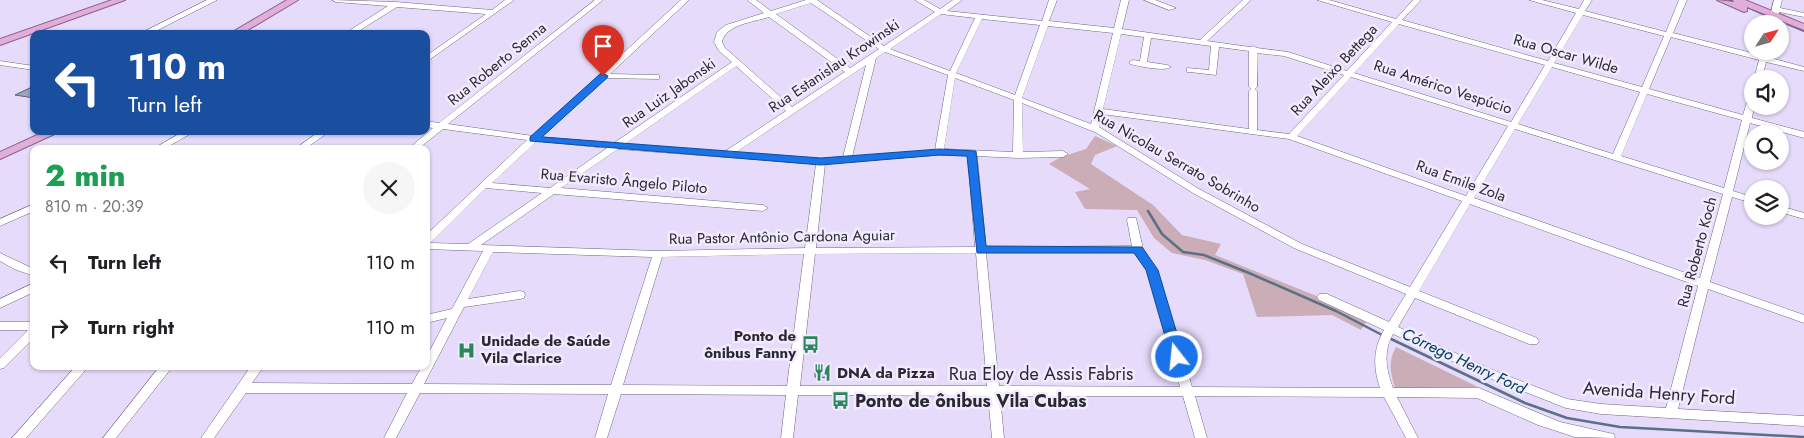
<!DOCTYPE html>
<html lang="en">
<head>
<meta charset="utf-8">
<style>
	body { margin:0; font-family:Jost,sans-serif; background:#f6f6f6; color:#202124; height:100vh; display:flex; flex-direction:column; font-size:19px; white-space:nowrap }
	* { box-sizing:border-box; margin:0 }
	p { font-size:16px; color:#757577 }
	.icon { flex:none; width:28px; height:28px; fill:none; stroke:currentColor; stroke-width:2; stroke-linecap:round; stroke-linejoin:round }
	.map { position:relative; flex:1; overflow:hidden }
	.details { position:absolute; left:30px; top:145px; width:400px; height:225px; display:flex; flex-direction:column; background:#fff; border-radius:10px; box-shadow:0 1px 4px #0004 }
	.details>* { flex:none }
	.guide { position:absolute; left:30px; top:30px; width:400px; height:105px; border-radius:10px; box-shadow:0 1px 4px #0004; background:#1a4fa0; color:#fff; overflow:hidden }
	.needle { width:32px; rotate:54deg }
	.fabs { position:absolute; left:1744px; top:15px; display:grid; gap:10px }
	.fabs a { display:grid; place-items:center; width:45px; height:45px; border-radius:50%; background:#fff; box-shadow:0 1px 4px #0004; font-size:25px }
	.pin { position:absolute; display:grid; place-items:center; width:42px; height:42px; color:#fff; margin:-51px -21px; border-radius:50% 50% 50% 0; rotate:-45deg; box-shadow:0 0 5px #0007 }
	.pin .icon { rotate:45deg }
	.me { position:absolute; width:55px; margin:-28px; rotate:344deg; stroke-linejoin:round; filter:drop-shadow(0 0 4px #0008) }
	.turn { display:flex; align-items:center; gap:18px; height:105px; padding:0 15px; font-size:22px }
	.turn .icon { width:65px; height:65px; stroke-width:2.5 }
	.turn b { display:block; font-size:35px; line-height:42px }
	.round { display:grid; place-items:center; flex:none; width:52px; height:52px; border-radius:26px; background:#f6f6f6 }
	.headline { display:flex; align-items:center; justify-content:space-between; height:85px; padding:0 15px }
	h1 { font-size:30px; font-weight:800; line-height:38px; color:#1e9e55 }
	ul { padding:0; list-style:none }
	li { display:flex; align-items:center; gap:15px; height:65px; padding:0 15px }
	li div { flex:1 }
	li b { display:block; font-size:19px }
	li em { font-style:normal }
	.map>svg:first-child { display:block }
	.green { fill:#caadb6 }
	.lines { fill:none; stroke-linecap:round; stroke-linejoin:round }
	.stream-far1 { stroke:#5a7086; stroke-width:2 }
	.stream { stroke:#5a7086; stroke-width:2.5 }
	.building { fill:#9da5c3; stroke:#5b627d }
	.minor-casing { stroke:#716783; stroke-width:1 }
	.major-casing { stroke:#925d90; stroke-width:2 }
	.minor { fill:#fff; fill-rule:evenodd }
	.major { fill:#dfafda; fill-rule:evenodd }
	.route { fill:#1a73e8; stroke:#114b97 }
	.labels { text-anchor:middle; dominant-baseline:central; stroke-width:5; stroke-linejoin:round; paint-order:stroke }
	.street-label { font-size:15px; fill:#2b2733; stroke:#f1ebfe }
	.poi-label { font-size:15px; font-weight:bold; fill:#2b2733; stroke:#f1ebfe; text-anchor:start }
	.water-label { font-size:16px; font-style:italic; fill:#003b61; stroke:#f1ebfe }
	.near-street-label { font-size:18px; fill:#2b2733; stroke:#f1ebfe }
	.near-poi-label { font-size:18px; font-weight:bold; fill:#2b2733; stroke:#f1ebfe; text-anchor:start }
</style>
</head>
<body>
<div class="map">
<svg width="1804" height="438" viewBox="0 0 1804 438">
	<rect width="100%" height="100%" fill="#e6dbfb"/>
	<g class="green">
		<polygon points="1095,136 1117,146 1095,155 1091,164 1153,205 1182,235 1221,244 1215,255 1314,295 1367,321 1361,330 1332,315 1257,317 1243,274 1205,260 1172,253 1154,238 1137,210 1085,209 1075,192 1090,189 1049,164 1061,157 1086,149"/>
		<path d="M1396 347 1478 387 1395 388C1390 372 1388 361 1396 347Z"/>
	</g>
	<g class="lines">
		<g class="stream-far1">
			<polyline points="1729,0 1737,3"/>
			<polyline points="1745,6 1765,15"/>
			<polyline points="1787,24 1804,31"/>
		</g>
		<g class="stream">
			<polyline points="1148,211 1162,234 1183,252 1204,255 1249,273 1336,311 1384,336"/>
			<polyline points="1389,338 1525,403 1567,418 1620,427 1804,437"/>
		</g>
	</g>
	<g class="building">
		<polygon points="34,86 34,98 15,95"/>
		<polygon points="815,368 830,369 830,378 815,377"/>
	</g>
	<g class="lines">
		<defs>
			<g id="minor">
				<polygon points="207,0 217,0 150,34 139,34"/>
				<polygon points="332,0 396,2 492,10 505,0 514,0 426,62 426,56 486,14 397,7 354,34 344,34 388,6 336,2"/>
				<path d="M595 0H603L448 124 533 136 681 0H689L610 74 656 75H659V79L605 78 542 137 614 143 732 62 719 51 714 42 717 32 726 25 764 13 747 0H756L771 11 806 0H817L884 46 935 12 915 0H924L940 9 953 0H962L947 11 1042 21 1049 0H1057L1049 21 1114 28 1121 0H1129L1122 29 1200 40 1243 0H1251L1207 41 1250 47 1253 46 1257 48 1288 52 1347 71 1392 22 1317 0H1329L1396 19 1413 0H1421L1402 20 1548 61 1576 13 1529 0H1542L1579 9 1584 0H1592L1585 11 1666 32 1679 0H1687L1673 33 1760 55 1761 51H1769L1767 57 1804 67V71L1766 62 1762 79H1754L1759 60 1671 37 1649 89 1743 115 1748 99 1752 97V106H1754L1752 118 1804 132V138L1750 123 1733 191 1752 197V203L1732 197 1710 282 1804 315V323L1708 289 1678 409 1804 416V426L1601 414 1566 408 1487 377 1393 334C1383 351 1386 370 1393 388H1479L1560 422 1609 433 1614 434 1615 438 1575 437 1538 425 1477 398 1397 397 1418 438H1406L1384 397 1195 396 1207 438H1195L1183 396H1000L1004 438H992L988 396 798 395 793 438H781L786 395 621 394 607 438H595L608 394 420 393 396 438H384L407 393H246L214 438H201L251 366H264L252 383 412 384 422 366H426V358L447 318 426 323V315L452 309 483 251 426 249V235L527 140 443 129 418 149H408L433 128 426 127V121L439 123ZM811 3 879 49 850 68 776 14ZM941 14 975 18 950 71 890 49ZM1583 15 1664 36 1642 87 1554 63ZM769 17 845 72 792 107 725 48 722 42C726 24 754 22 769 17ZM982 19 1040 25 1015 95 956 73ZM1399 24 1545 65 1511 122 1354 73ZM1048 26 1113 33 1091 124 1022 98ZM1121 34 1144 37 1140 61 1133 60 1129 62 1130 64C1139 66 1164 72 1171 67L1167 65 1147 62 1151 38 1211 46 1209 70 1187 68V72H1190L1216 75 1219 47 1249 51V87L1251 89 1249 91V129L1103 109ZM885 52 948 75 935 150 852 157 876 58ZM1257 53 1284 56 1344 75 1289 134 1257 130V91L1255 89 1257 87ZM866 65 843 157 821 159 735 153ZM736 66 786 111 724 152 625 144ZM1552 67 1640 92 1613 154 1518 124ZM1351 77 1508 126 1466 196 1297 136ZM955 78 1014 100 1013 152 944 149ZM1647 94 1742 120 1724 188 1621 156ZM1022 103 1097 133 1193 193 1294 248 1406 294 1389 322 1327 294H1319L1317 297 1319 300 1384 330C1373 349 1373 367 1380 388L1192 387 1157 270 1143 249 1136 218H1128L1127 220 1132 246 986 247 977 156 1018 158 1063 157 1068 154 1063 151 1023 152ZM1102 114 1289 139 1462 201 1410 287 1302 244 1199 189 1099 127ZM1515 129 1723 194 1700 278 1474 198ZM537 141 607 148 550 188 492 183ZM618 149 816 164 805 248 658 251 481 245 554 194 763 211 768 208 763 205 561 188ZM939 155 968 156 975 247 816 248 825 164ZM486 188 542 193 468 244 430 243ZM1470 204 1698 286 1666 408 1601 404 1567 399 1495 371 1398 327 1415 298 1529 344H1537L1539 341 1537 338 1419 291ZM493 252 652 257 611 385 424 384 464 307 520 299 524 298 525 295 524 292 520 291 468 299ZM1135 252 1147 270 1180 387 999 386 986 253ZM976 253 987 386H800L815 254ZM804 254 787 386 623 385 662 257Z"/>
				<polygon points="1144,0 1155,0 1176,8 1169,10"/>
				<polygon points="1774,0 1782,0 1780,8 1804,13 1804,17 1779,12 1776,24 1768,24"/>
				<polygon points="0,61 34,66 34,70 0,65"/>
				<polygon points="184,131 195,131 164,149 153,149"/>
				<polygon points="320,131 330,131 305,149 295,149"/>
				<polygon points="34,204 34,211 0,226 0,219"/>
				<polygon points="1780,206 1804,213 1804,219 1780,212"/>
				<polygon points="0,253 34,269 34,276 14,269 0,261"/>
				<polygon points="34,283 34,292 0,308 0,299"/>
				<polygon points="0,322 34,322 34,338 4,368 0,369 0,358 28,330 0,330"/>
				<polygon points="76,366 89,366 26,438 12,438"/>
				<polygon points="160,366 173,366 116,438 103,438"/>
			</g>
			<g id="major">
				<polygon points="112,0 125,0 0,45 0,39"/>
				<polygon points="287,0 298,0 241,34 229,34"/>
				<polygon points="1717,0 1734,2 1733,0 1745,0 1804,24 1804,30 1747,7 1747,11 1744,12"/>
				<polygon points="46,131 61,131 0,159 0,152"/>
			</g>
		</defs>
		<use href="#minor" class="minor-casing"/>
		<use href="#major" class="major-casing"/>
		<use href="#minor" class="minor"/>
		<use href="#major" class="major"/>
	</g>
	<polygon class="route" points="603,73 608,76 607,78 542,137 821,158 939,149 976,151 986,246 1142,247 1158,270 1184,357 1182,360 1173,360 1171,357 1146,270 1134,253 977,253 967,156 939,155 821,165 530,141 530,137 600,74"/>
	<defs>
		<symbol id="bus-bare" viewBox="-9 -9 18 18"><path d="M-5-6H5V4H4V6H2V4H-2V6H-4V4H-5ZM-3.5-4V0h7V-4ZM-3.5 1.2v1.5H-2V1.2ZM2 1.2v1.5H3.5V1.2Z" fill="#2b865c" stroke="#f1ebfe" stroke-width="2.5" paint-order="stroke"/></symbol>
		<symbol id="hospital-bare" viewBox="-9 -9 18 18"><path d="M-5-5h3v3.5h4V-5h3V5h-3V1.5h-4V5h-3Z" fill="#2b865c" stroke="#f1ebfe" stroke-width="2.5" paint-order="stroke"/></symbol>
		<symbol id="restaurant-bare" viewBox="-9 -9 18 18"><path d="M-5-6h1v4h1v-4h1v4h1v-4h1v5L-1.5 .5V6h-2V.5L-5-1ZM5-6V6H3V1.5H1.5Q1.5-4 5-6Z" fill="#2b865c" stroke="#f1ebfe" stroke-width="2.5" paint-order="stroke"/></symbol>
	</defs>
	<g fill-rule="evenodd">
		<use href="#bus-bare" x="798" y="332" width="25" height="25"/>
		<use href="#hospital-bare" x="454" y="338" width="25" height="25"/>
		<use href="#restaurant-bare" x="810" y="360" width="25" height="25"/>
		<use href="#bus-bare" x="828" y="388" width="25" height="25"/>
	</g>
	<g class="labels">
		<g class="street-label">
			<text transform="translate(1566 54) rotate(16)">Rua Oscar Wilde</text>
			<text transform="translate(497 64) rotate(-39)">Rua Roberto Senna</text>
			<text transform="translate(834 66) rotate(-34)">Rua Estanislau Krowinski</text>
			<text transform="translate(1334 70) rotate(-47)">Rua Aleixo Bettega</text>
			<text transform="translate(1443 87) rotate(18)">Rua Américo Vespúcio</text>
			<text transform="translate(669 93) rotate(-35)">Rua Luiz Jabonski</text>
			<text transform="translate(1177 161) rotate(30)">Rua Nicolau Serrato Sobrinho</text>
			<text transform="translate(624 181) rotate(5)">Rua Evaristo Ângelo Piloto</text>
			<text transform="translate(1461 181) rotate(20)">Rua Emile Zola</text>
			<text transform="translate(782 237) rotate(-1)">Rua Pastor Antônio Cardona Aguiar</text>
			<text transform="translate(1697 252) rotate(-75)">Rua Roberto Koch</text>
		</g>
		<g class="poi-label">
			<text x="796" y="336" text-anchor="end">Ponto de<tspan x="796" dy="17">ônibus Fanny</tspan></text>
			<text x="481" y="341">Unidade de Saúde<tspan x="481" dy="17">Vila Clarice</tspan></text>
			<text x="837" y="373">DNA da Pizza</text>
		</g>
		<g class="water-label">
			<text transform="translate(1464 361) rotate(25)">Córrego Henry Ford</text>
		</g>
		<g class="near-street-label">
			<text x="1041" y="374">Rua Eloy de Assis Fabris</text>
			<text transform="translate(1659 393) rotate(4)">Avenida Henry Ford</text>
		</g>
		<g class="near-poi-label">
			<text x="855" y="401">Ponto de ônibus Vila Cubas</text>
		</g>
	</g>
</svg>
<div class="fabs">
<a><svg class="needle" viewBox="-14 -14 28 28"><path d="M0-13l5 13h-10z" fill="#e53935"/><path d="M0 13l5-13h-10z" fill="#757577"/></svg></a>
<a><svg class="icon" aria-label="sound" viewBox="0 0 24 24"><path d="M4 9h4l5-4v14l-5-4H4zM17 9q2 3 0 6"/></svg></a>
<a><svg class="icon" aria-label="search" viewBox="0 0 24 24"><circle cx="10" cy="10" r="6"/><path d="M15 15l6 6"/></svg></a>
<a><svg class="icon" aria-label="layers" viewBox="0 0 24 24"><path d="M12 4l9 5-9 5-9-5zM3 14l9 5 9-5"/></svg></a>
</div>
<div class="pin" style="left:603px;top:76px;background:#d93025"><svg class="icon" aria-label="arrive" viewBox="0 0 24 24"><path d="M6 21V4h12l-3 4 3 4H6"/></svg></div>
<svg class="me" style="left:1177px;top:357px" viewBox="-20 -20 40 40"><circle r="17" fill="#1a73e8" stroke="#fff" stroke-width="3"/><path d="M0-11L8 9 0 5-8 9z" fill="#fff"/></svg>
<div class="guide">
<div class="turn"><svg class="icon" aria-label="left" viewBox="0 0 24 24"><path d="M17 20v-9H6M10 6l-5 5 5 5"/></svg><div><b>110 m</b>Turn left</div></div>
</div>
<section class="details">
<div class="headline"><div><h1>2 min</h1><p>810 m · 20:39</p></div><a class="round"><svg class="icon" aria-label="close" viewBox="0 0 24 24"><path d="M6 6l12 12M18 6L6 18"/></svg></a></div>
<ul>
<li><svg class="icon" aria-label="left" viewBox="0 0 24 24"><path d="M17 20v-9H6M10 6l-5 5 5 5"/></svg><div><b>Turn left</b></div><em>110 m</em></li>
<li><svg class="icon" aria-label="right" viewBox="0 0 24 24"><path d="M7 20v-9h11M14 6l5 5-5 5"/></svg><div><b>Turn right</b></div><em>110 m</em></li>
</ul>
</section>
</div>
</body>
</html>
